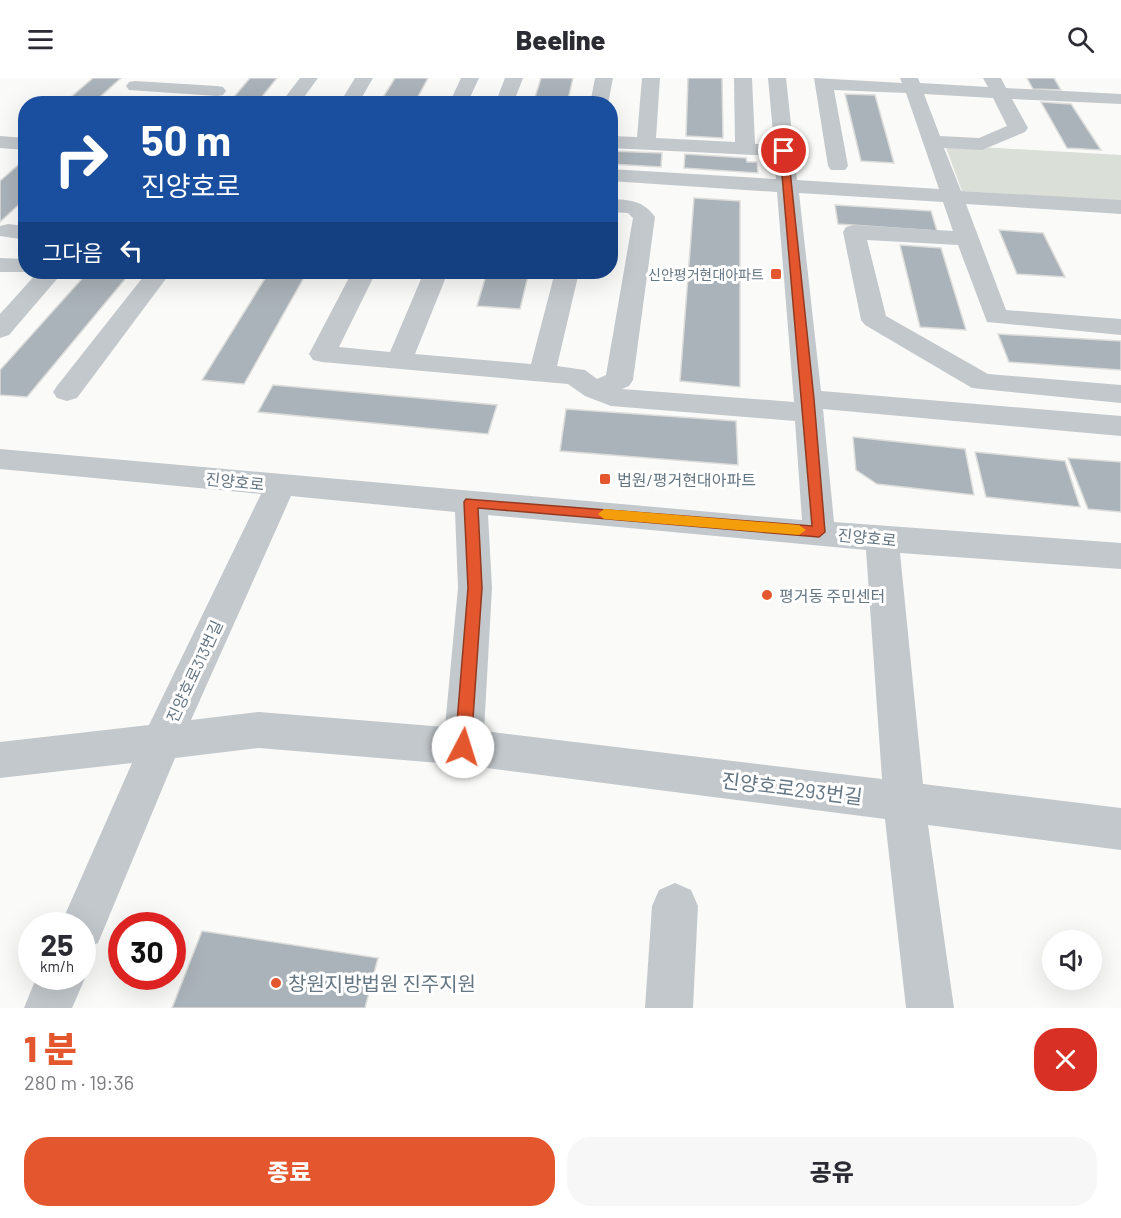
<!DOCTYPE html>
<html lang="ko">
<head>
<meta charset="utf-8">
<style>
	body { margin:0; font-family:Barlow,"Noto Sans KR",sans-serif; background:#f7f7f7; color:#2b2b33; height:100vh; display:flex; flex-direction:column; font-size:22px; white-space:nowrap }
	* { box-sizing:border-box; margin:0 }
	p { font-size:20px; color:#7c7c81 }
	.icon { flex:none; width:33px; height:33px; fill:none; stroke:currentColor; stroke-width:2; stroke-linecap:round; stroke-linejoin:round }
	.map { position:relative; height:930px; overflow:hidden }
	.side { display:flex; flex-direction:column; background:#fff; flex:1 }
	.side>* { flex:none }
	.hud { position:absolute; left:18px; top:18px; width:600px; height:183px; border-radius:24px; box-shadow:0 6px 24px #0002; background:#1a4fa0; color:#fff; overflow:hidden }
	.fabs { position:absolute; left:1042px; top:852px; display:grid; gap:12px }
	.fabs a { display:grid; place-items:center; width:60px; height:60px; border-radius:50%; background:#fff; box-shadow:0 6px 24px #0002; font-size:30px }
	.speed { position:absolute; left:18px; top:834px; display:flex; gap:12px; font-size:30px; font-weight:700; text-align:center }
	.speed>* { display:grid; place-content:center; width:78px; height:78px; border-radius:50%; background:#fff; box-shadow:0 6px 24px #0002; line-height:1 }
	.speed small { font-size:15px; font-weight:400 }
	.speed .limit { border:9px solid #d22; background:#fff; color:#111 }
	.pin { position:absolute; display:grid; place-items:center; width:51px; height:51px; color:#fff; margin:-26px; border:3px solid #fff; border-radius:50%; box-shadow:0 2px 6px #0007 }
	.me { position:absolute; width:66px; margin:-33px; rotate:5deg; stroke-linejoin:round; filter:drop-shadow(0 0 4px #0008) }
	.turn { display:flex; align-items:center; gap:21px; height:126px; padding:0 24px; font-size:27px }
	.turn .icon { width:78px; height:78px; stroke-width:2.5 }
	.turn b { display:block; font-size:42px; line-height:51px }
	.then { display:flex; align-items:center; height:57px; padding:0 24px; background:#0003; gap:12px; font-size:22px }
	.round { display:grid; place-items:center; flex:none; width:63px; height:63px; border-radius:24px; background:#f7f7f7 }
	.head { display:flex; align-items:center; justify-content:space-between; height:102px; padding:0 24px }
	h1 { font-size:36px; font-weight:800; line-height:45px; color:#e4572e }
	.cta { display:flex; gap:12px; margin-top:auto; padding:12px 24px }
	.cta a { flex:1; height:69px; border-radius:24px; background:#e4572e; color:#fff; font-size:24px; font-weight:800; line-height:69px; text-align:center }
	.cta a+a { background:#f7f7f7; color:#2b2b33 }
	header { display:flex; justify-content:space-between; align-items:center; height:78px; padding:0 24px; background:#fff; font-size:27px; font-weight:800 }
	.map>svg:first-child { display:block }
	.green { fill:#dadfd7 }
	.building { fill:#aab3b9; stroke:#dcdcda; stroke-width:1.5 }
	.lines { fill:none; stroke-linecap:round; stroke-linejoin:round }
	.minor { fill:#c3c8cc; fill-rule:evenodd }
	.route { fill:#e4572e; stroke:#94391e; stroke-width:1.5 }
	.slow { fill:#f59e0b }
	.poi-dot { fill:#e4572e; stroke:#fff; stroke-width:2 }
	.labels { text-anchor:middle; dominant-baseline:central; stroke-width:6; stroke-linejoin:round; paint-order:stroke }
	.far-poi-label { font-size:14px; fill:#657683; stroke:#fff; text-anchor:end }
	.poi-label { font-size:16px; fill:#657683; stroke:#fff; text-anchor:start }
	.street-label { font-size:16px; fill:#657683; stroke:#fff }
	.near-street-label { font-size:20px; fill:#657683; stroke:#fff }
	.near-poi-label { font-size:20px; fill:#657683; stroke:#fff; text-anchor:start }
</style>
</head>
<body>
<header><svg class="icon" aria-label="menu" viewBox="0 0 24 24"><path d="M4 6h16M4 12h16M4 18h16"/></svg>Beeline<svg class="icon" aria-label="search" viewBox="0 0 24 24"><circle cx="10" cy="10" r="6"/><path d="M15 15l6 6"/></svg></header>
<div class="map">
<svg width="1121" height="930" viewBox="0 0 1121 930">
	<rect width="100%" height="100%" fill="#fafaf8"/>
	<polygon class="green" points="945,67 1121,77 1121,123 962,113"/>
	<g class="building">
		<polygon points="93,0 121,0 92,26 63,26"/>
		<polygon points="250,0 277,0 256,26 228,26"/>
		<polygon points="395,0 428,0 414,26 379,26"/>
		<polygon points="541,0 573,0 567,26 533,26"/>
		<polygon points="688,0 722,0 723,60 686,58"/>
		<polygon points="1027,0 1054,0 1061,12 1033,11"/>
		<polygon points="845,16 875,17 894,85 861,83"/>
		<polygon points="1041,24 1071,26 1101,72 1067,70"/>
		<polygon points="610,73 662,75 661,89 610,86"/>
		<polygon points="685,76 746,80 747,84 757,84 758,95 684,90"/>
		<polygon points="26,80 26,120 0,144 0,103"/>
		<polygon points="694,120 740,123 740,309 680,303"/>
		<polygon points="835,127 931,133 937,153 838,146"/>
		<polygon points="999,152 1043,155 1065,199 1017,196"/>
		<polygon points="900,167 941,170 966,252 920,249"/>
		<polygon points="88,194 131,194 27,319 0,317 0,292"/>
		<polygon points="269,194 307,194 244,306 202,302"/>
		<polygon points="487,194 529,194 520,231 477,228"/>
		<polygon points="998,256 1121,263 1121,292 1009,284"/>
		<polygon points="273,307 497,327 488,356 258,334"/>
		<polygon points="566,331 736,343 738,387 560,373"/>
		<polygon points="853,359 965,371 974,417 877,406 856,392"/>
		<polygon points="975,374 1065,383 1080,429 986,419"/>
		<polygon points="1068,380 1121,384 1121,434 1088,431"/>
		<polygon points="202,853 378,880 365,930 172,930"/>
	</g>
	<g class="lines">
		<g class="minor">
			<polygon points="300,0 318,0 299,26 280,26"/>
			<polygon points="355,0 373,0 358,26 339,26"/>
			<polygon points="461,0 479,0 467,26 449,26"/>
			<polygon points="505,0 523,0 513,26 495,26"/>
			<polygon points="595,0 613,0 608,26 590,26"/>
			<path d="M642 0H660L656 60 735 64 734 0H752L755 66H774L768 0H786L797 102 939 111 906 15 834 12 848 88 845 92H831L828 88 814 0 902 5 900 0H918L920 5 988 9 983 0H1001L1006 10 1121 16V26L1012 21 1028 50 1025 54 982 72 944 70 961 113 1121 122V136L966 126 1006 232 1121 241V257L987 244 958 167 867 162 886 238 988 296 1121 307V325L972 310 865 247 861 242 843 154 846 149 854 147 953 153 943 124 799 115 821 313 1121 338V358L823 331 834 444 1121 465V491L900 475 923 706 1121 730V772L928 747 954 930H906L885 741 463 687 259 670 175 680 98 865 82 872V848H60L132 685 0 700V664L149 647 261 416 0 391V371L802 442 795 343 611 328 585 318 568 306 322 284 313 282 309 276 352 194H376L339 269 390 274 424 194H448L415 276 531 286 555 194H579L557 288 585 292 597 301 606 297 633 140 628 135 610 134V121C630 122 643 122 655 139L633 302 629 308 622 311 794 324 777 114 610 103V91L776 101 775 78 610 70V58L637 59ZM924 16 993 20 1007 48 979 60 940 58ZM291 418 455 434 458 510 445 649 259 634 191 642ZM488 437 866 472 882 701 484 653 492 510Z"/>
			<polygon points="135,3 217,8 223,9 226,13 223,17 217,18 129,12 126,8 129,4"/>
			<polygon points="0,58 26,60 26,72 0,70"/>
			<polygon points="8,146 26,148 26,162 0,158 0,148"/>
			<polygon points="0,180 26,181 26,194 33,194 0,194"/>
			<polygon points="38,194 63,194 9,257 0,260 0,236"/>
			<polygon points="147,194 171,194 77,320 67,323 57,320 53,314 57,308"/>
			<polygon points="675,805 691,812 698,828 693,930 645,930 652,828 659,812"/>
			<polygon points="82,890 86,898 72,930 24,930 37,898 82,898"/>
		</g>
	</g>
	<polygon class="route" points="784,70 788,73 814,321 825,454 819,459 478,430 482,510 471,669 469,674 463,676 457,674 455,669 468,510 464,424 466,421 812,448 780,73"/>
	<polygon class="slow" points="604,431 799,447 806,452 799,457 604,441 598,436"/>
	<g class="poi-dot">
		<rect x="770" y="190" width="12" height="12" rx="3"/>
		<rect x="599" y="395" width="12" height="12" rx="3"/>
		<circle cx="767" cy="517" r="6"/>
		<circle cx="276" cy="905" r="6"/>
	</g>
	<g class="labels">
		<g class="far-poi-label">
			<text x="764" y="196">신안평거현대아파트</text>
		</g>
		<g class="poi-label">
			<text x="617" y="401">법원/평거현대아파트</text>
			<text x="779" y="517">평거동 주민센터</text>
		</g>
		<g class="street-label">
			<text transform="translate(235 403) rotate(6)">진양호로</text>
			<text transform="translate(867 459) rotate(6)">진양호로</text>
			<text transform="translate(194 593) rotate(-65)">진양호로313번길</text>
		</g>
		<g class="near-street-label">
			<text transform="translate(792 710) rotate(7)">진양호로293번길</text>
		</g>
		<g class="near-poi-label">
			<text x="288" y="905">창원지방법원 진주지원</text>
		</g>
	</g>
</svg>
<div class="fabs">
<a><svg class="icon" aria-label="sound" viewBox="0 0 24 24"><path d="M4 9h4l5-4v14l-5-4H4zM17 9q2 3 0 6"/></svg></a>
</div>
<div class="speed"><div>25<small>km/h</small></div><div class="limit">30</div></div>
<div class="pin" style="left:784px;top:73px;background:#d93025"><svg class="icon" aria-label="arrive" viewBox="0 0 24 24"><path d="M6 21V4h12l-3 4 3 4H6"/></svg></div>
<svg class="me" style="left:463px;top:669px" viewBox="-20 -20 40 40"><circle r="19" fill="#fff"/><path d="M0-13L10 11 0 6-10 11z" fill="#e4572e"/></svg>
<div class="hud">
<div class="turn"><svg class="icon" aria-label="right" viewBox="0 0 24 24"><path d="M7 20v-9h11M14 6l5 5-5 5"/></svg><div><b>50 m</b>진양호로</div></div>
<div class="then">그다음<svg class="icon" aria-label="left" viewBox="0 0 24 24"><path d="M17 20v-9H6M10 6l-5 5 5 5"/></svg></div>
</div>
</div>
<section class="side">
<div class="head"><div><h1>1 분</h1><p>280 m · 19:36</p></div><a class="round" style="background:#d93025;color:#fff"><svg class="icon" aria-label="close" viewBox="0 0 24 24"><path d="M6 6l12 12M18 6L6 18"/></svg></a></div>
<div class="cta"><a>종료</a><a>공유</a></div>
</section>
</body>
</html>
